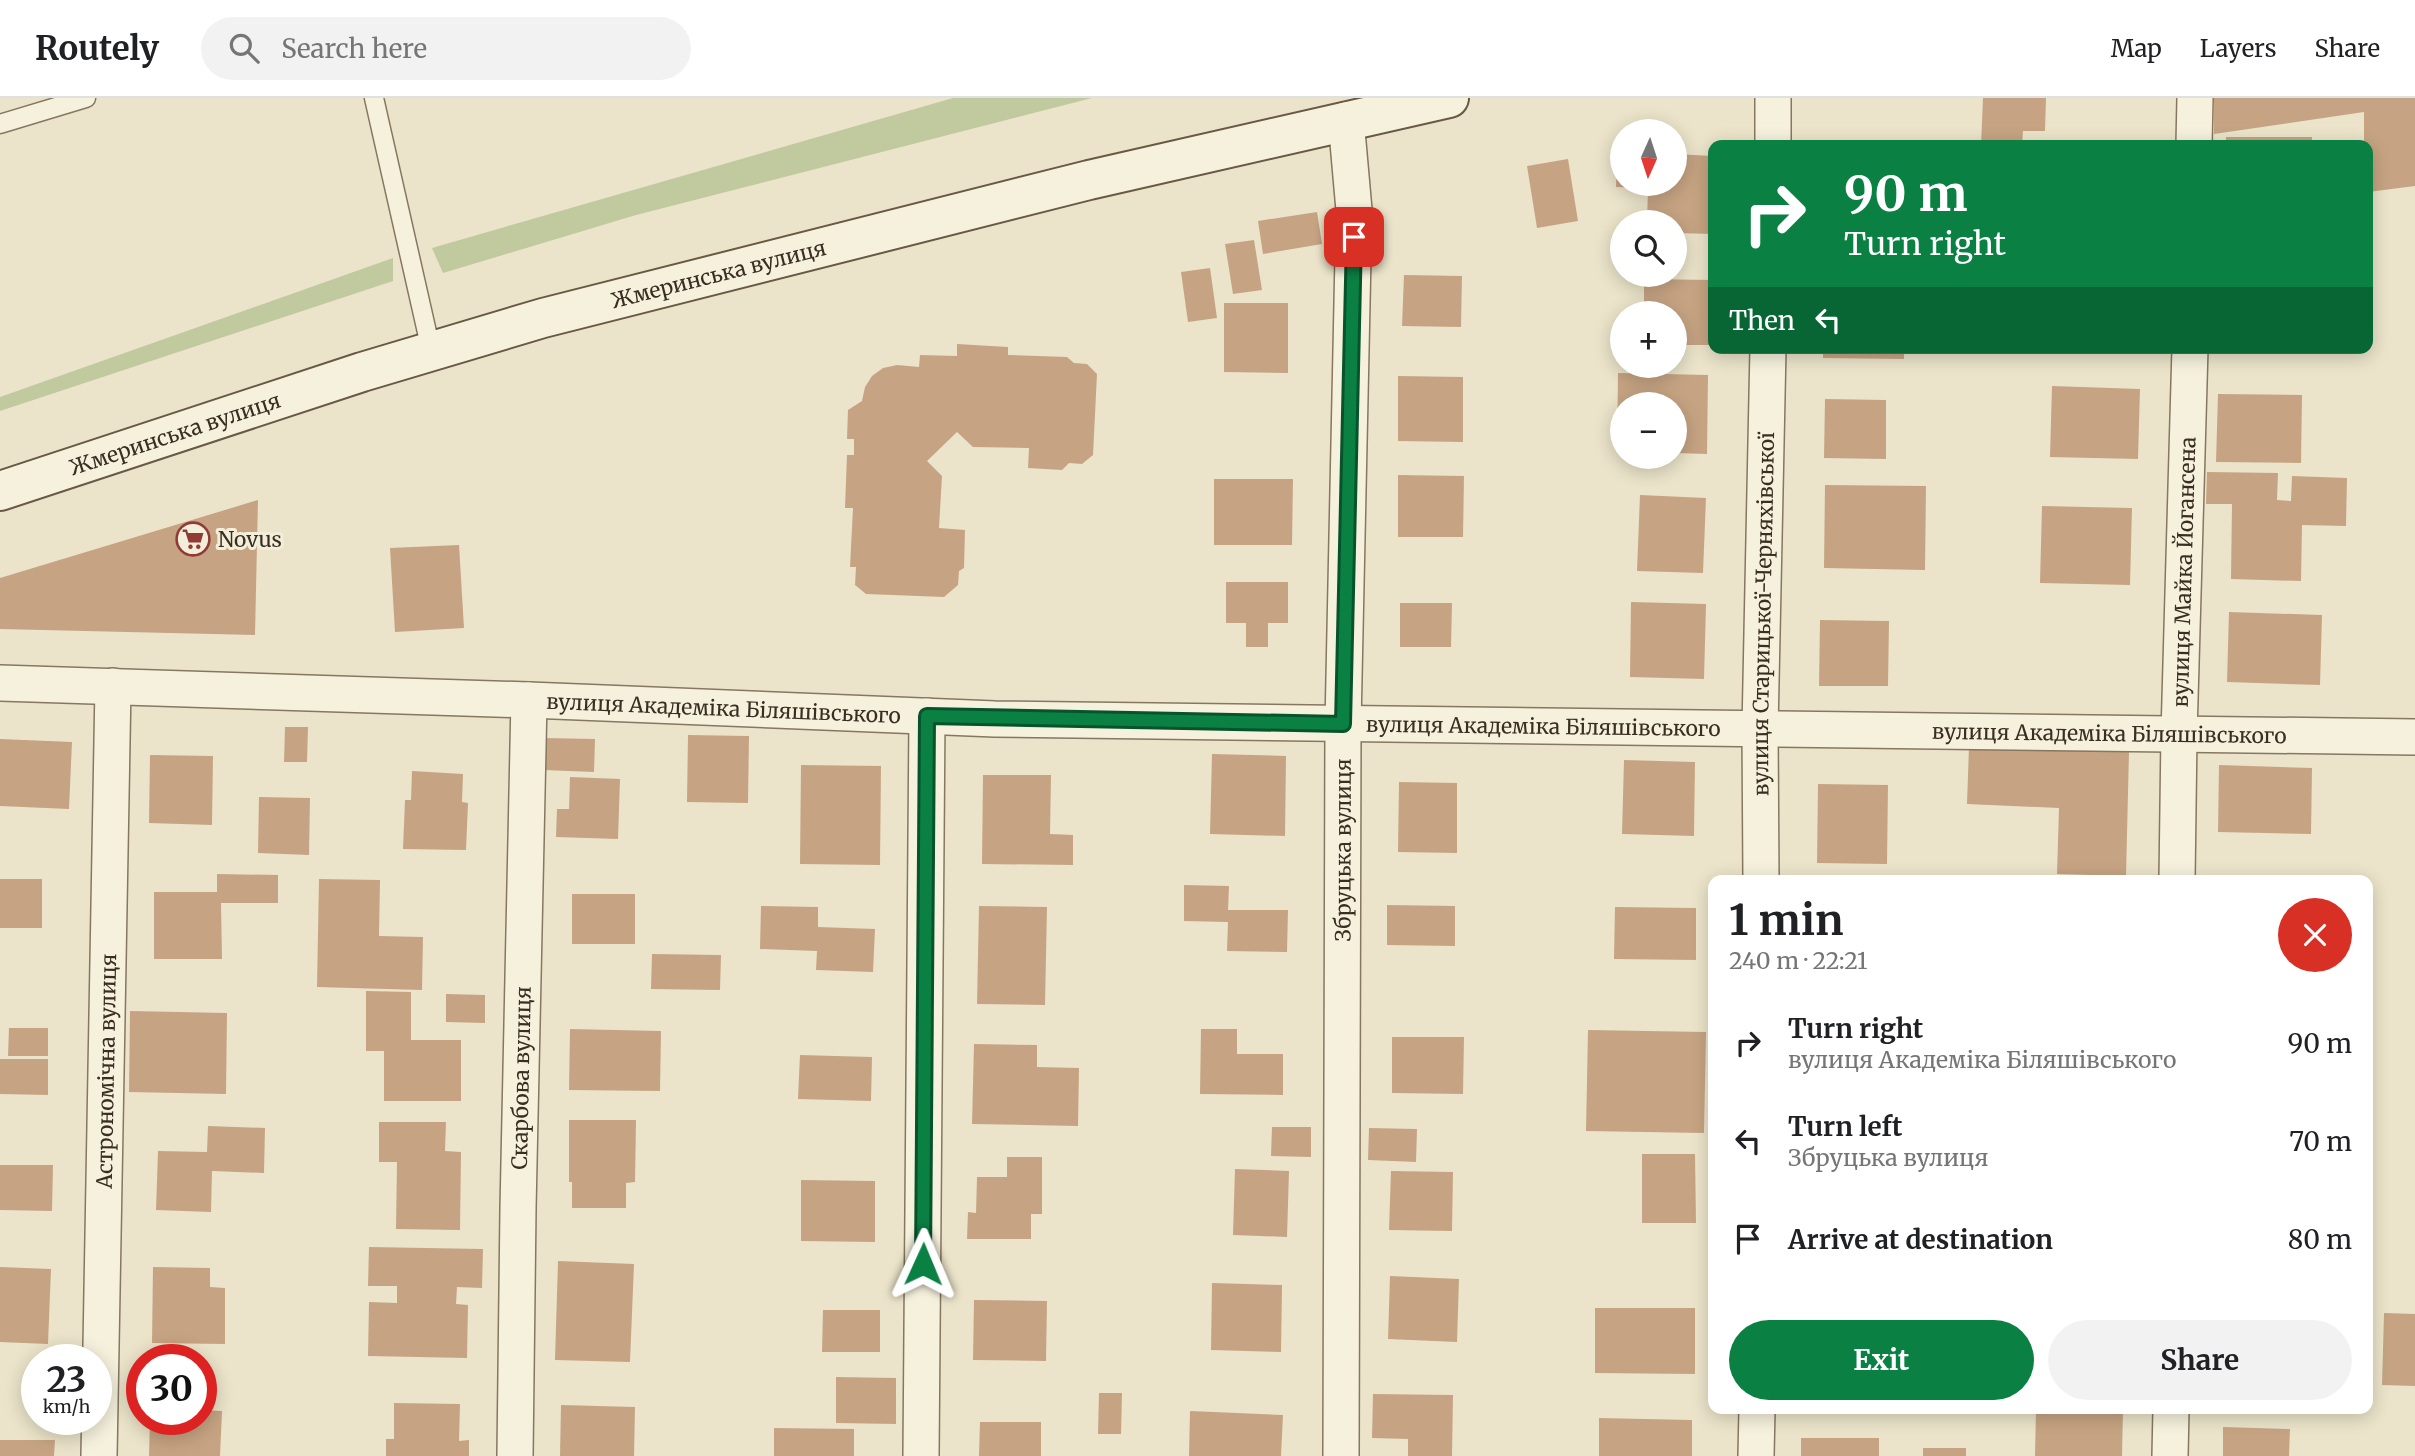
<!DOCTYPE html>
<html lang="en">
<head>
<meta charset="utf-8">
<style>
	body { margin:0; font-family:Merriweather,serif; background:#f2f2f2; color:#202124; height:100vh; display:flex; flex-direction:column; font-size:26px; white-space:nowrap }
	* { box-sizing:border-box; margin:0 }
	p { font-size:23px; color:#757577 }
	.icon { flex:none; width:38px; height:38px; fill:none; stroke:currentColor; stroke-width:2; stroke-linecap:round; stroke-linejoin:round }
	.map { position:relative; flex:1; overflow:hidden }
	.sheet { position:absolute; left:1708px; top:777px; width:665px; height:539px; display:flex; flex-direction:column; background:#fff; border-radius:14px; box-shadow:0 4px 18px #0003 }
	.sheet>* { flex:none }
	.hud { position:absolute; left:1708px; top:42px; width:665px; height:214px; border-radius:14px; box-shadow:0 4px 18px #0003; background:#0b8043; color:#fff; overflow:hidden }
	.needle { width:46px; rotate:183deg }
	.controls { position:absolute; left:1610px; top:21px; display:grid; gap:14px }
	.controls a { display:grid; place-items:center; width:77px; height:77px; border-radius:50%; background:#fff; box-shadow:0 4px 18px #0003; font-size:35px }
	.speed { position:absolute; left:21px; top:1246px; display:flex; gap:14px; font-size:35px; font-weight:700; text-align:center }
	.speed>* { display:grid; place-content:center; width:91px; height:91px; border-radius:50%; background:#fff; box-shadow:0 4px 18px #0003; line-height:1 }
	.speed small { font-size:18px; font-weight:400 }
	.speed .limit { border:10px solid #d22; background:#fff; color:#111 }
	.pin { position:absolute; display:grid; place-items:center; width:60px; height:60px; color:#fff; margin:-30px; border-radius:14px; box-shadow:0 4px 10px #0006 }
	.me { position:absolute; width:77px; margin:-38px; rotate:1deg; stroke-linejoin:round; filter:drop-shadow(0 0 5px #0008) }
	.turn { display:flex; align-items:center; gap:24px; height:147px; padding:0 21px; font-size:32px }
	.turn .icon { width:91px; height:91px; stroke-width:2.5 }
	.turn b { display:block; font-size:49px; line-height:60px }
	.then { display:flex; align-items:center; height:66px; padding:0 21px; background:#0003; gap:14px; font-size:26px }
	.round { display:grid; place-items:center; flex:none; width:74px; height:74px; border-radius:37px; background:#f2f2f2 }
	.headline { display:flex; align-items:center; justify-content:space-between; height:119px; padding:0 21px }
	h1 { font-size:42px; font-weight:700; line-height:52px }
	.cta { display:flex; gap:14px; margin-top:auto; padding:14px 21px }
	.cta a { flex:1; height:80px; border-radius:42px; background:#0b8043; color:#fff; font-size:28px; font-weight:700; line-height:80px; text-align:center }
	.cta a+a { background:#f2f2f2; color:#202124 }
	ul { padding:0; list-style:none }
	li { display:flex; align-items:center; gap:21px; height:98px; padding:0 21px }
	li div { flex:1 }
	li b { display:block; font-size:26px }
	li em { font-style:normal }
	header { display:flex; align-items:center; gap:42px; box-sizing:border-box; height:98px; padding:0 35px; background:#fff; border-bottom:2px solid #e0e0e0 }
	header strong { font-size:33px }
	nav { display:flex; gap:38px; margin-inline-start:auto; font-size:24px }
	.search { width:490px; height:63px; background:#f2f2f2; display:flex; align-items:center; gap:18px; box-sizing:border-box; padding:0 24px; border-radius:38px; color:#757577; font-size:26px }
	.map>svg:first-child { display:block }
	.grass { fill:#c1c99e }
	.building { fill:#c6a483 }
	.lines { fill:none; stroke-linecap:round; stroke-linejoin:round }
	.service-casing { stroke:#867760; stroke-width:21 }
	.minor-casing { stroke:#867760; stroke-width:38 }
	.secondary-casing { stroke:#695843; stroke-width:42 }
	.service { stroke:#f6f1dd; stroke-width:18 }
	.minor { stroke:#f6f1dd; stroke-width:35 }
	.secondary { stroke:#f6f1dd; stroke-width:38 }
	.route-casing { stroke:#07532c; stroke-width:18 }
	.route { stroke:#0b8043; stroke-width:12 }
	.labels { text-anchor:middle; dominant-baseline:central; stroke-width:6; stroke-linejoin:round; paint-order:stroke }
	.street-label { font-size:21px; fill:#382e22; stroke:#f3eed9 }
	.poi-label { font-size:21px; fill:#382e22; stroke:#f3eed9; text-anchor:start }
</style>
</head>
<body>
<header>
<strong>Routely</strong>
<div class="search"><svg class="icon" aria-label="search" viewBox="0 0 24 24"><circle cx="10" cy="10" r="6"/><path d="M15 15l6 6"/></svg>Search here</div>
<nav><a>Map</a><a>Layers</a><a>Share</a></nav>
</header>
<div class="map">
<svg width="2415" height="1358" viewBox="0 0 2415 1358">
	<rect width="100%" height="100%" fill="#ebe4ca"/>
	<g class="grass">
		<polygon points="953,0 1092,0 636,117 443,175 432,150"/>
		<polygon points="393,160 393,183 0,313 0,299"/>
	</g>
	<g class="building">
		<polygon points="1983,0 2046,0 2045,33 2023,33 2022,47 1981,47"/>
		<polygon points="2214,0 2415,0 2415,88 2368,94 2368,47 2364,47 2364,14 2214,36"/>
		<rect x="2226" y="39" width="86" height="8"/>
		<polygon points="2061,44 2101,45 2101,47 2061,47"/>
		<polygon points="1617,55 1622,55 1622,86 1675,86 1675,56 1713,58 1713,136 1675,135 1675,124 1647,124 1648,90 1616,89"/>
		<polygon points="1568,61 1578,123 1537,130 1527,68"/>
		<polygon points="1317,114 1322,146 1263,156 1258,123"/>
		<polygon points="1254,142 1262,192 1233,196 1225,146"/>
		<polygon points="1210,170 1217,220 1188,224 1181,174"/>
		<polygon points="1404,177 1462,178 1461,229 1402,228"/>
		<polygon points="1644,181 1713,182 1713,247 1675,247 1675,215 1644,215"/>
		<polygon points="1224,205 1288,205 1288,275 1224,274"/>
		<polygon points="957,246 1008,249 1008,257 1067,259 1074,265 1087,266 1097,276 1093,357 1082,366 1069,365 1062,372 1028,370 1029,350 973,349 957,334 927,363 942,378 939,430 965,432 964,470 959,473 958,487 944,499 866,496 855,487 856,469 850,469 853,410 845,410 847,357 854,357 854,341 847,341 848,312 862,303 865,289 872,278 883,270 897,267 919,269 920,257 957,258"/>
		<polygon points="1823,250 1904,250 1904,261 1823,260"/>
		<polygon points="1618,275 1708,277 1707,356 1675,355 1675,306 1622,306 1622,355 1617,355"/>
		<polygon points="1398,278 1463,279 1463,344 1398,343"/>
		<polygon points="2052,288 2140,291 2138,361 2050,359"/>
		<polygon points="2218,296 2302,297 2301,365 2216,364"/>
		<polygon points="1825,301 1886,302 1886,361 1824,360"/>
		<polygon points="2207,374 2278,375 2277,402 2291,403 2292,378 2347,380 2346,428 2302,427 2301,483 2231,481 2232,406 2206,406"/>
		<polygon points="1398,377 1464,378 1463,439 1398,439"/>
		<polygon points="1214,381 1293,381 1292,447 1214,447"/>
		<polygon points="1825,387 1926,388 1925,472 1824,470"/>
		<polygon points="1640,397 1706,400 1703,475 1637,473"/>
		<polygon points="258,402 255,537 0,531 0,480"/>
		<polygon points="2042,408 2132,410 2130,487 2040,485"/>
		<polygon points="459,447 464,530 395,534 390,450"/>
		<polygon points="1226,484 1288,484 1288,525 1268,525 1268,549 1246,549 1246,525 1226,525"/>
		<polygon points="1631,504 1706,506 1704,581 1630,579"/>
		<polygon points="1400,505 1452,505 1451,549 1400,549"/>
		<polygon points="2229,514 2322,517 2320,587 2227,584"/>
		<polygon points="1820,522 1889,523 1888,588 1819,588"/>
		<polygon points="285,629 308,629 307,664 284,664"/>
		<polygon points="688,637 749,638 748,705 687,704"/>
		<polygon points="544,640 595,641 594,674 543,672"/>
		<polygon points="0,641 72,644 69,711 0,708"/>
		<polygon points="1969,649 2129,654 2126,778 2057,776 2059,710 1967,706"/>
		<polygon points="1212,656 1286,658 1285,738 1210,736"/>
		<polygon points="150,657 213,658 212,727 149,725"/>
		<polygon points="1624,662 1695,664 1694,738 1622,736"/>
		<polygon points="801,667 881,668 880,767 800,766"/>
		<polygon points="2219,667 2312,670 2311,736 2218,734"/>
		<polygon points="412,673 463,676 462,704 468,705 466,752 403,751 405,702 411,702"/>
		<polygon points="983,677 1051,677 1050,736 1073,737 1073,767 982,766"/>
		<polygon points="570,679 620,681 618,741 556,739 557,711 569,711"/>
		<polygon points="1399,684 1457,685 1457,755 1398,754"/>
		<polygon points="1818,686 1888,687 1887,766 1817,765"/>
		<polygon points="259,699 310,700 309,757 258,755"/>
		<polygon points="217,776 278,777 278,805 221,805 222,861 154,861 154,794 217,794"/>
		<rect x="0" y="781" width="42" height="49"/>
		<polygon points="319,781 380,782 379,838 423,839 422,892 317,889"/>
		<polygon points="1184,787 1229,788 1228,812 1288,812 1287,854 1227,853 1228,824 1184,823"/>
		<rect x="572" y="796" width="63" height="50"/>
		<polygon points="1387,807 1455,808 1455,848 1387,847"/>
		<polygon points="761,808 818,809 818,829 875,831 873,874 816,872 817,853 760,851"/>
		<polygon points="979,808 1047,809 1045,907 977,906"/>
		<polygon points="1615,809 1696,810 1696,862 1614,861"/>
		<polygon points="652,856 721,857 720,892 651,891"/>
		<polygon points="366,893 411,894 411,942 461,942 461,1003 384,1003 384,953 366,953"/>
		<polygon points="446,896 485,897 485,925 446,924"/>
		<polygon points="130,913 227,915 226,996 129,994"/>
		<polygon points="9,930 48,930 48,958 8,958"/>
		<polygon points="570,931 661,933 660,993 569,992"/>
		<polygon points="1201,931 1237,931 1237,956 1283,956 1283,997 1200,996"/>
		<polygon points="1588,932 1706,934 1704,1035 1586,1033"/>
		<polygon points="1392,939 1464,939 1463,996 1392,995"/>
		<polygon points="974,946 1037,947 1037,969 1079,970 1078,1028 972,1026"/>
		<polygon points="800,957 872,959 871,1003 798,1001"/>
		<polygon points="0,961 48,961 48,997 0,996"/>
		<polygon points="569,1022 636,1022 635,1084 626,1085 626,1110 572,1110 572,1084 569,1084"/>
		<polygon points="379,1024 446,1024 445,1053 461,1054 460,1132 396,1131 397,1064 379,1064"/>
		<polygon points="208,1028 265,1030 264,1075 212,1073 211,1114 156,1112 158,1053 207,1054"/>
		<polygon points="1272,1029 1311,1029 1311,1059 1271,1058"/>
		<polygon points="1369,1030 1417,1031 1416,1064 1368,1062"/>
		<polygon points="1642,1056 1695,1056 1696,1125 1642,1125"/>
		<polygon points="1007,1059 1042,1059 1042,1116 1031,1116 1031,1141 967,1141 968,1114 976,1115 977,1079 1007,1079"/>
		<polygon points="0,1067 53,1067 52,1113 0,1112"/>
		<polygon points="1235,1071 1289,1073 1287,1139 1233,1137"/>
		<polygon points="1391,1073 1453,1074 1452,1133 1389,1132"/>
		<polygon points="801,1082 875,1083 875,1144 801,1143"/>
		<polygon points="369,1149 483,1151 482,1190 457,1189 456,1206 468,1207 467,1260 368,1258 369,1204 397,1205 397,1188 368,1188"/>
		<polygon points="558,1163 634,1166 630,1264 555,1262"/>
		<polygon points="0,1169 51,1171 48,1246 0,1244"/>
		<polygon points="153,1169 210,1170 210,1189 225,1190 225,1246 152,1245"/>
		<polygon points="1390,1178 1459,1181 1457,1244 1388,1241"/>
		<polygon points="1212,1185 1282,1187 1281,1254 1211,1252"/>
		<polygon points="974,1202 1047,1203 1046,1263 973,1262"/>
		<polygon points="1595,1210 1695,1210 1695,1276 1595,1275"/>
		<polygon points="823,1212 880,1212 880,1254 822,1254"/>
		<polygon points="2384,1215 2415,1216 2415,1288 2382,1287"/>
		<polygon points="836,1279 896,1280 896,1326 836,1325"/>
		<polygon points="1099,1295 1122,1295 1121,1336 1098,1336"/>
		<polygon points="1373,1296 1453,1297 1452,1358 1408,1358 1408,1341 1372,1340"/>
		<polygon points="394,1305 460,1306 459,1343 469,1342 469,1358 386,1358 386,1341 394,1341"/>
		<polygon points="561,1307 635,1309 634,1358 560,1358"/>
		<polygon points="2036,1311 2123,1311 2122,1358 2035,1358"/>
		<polygon points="201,1312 222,1313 220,1358 149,1358 150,1321 201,1321"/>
		<polygon points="1190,1313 1283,1317 1281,1358 1189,1358"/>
		<polygon points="1599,1320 1692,1322 1692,1358 1599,1358"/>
		<polygon points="980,1324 1041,1324 1041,1358 979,1358"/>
		<polygon points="2223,1329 2290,1331 2289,1358 2223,1358"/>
		<polygon points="774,1330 854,1331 854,1358 774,1358"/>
		<rect x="1801" y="1340" width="78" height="18"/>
		<polygon points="0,1342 55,1342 54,1358 0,1358"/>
		<rect x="1923" y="1350" width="43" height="8"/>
	</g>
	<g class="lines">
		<defs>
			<g id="service">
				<polyline points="374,0 431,252"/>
				<polyline points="0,26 86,0"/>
			</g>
			<g id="minor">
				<polyline points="1773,47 1773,0"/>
				<polyline points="2194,47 2195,0"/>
				<path id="s1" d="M0 585 529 602 995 621 2415 639"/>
				<path id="s2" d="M1761 782 1760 631 1768 250"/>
				<path id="s3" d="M2177 782 2179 636 2190 250"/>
				<path id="s4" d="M99 1358 113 588"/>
				<path id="s5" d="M515 1358 518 1111 529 602"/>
				<polyline points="921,1358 927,618"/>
				<path id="s6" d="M1341 1358 1343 626 1354 112 1346 22"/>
				<polyline points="1756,1358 1757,1311"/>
				<polyline points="2170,1358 2171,1311"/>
			</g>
			<g id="secondary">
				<path id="s7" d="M0 393 362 274 543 220 1089 82 1449 0"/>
			</g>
		</defs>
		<use href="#service" class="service-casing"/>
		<use href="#minor" class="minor-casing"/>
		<use href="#secondary" class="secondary-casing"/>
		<use href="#service" class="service"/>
		<use href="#minor" class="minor"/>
		<use href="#secondary" class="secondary"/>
	</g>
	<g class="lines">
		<defs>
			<polyline id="route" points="923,1166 927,618 1343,626 1354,139"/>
		</defs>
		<use href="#route" class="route-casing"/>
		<use href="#route" class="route"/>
	</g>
	<defs>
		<symbol id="supermarket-ring" viewBox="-11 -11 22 22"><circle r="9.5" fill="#f3eed9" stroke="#903b35" stroke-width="1.5"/><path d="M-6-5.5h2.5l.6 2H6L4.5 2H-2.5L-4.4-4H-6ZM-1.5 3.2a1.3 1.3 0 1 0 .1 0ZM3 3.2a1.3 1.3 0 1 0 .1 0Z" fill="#903b35"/></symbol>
	</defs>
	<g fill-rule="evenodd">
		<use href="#supermarket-ring" x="174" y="422" width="38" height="38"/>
	</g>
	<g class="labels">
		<g class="street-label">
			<text stroke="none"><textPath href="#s7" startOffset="751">Жмеринська вулиця</textPath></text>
			<text stroke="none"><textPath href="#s7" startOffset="184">Жмеринська вулиця</textPath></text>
			<text stroke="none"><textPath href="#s3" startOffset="308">вулиця Майка Йогансена</textPath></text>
			<text stroke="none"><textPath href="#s2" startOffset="266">вулиця Старицької-Черняхівської</textPath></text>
			<text stroke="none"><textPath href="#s1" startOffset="724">вулиця Академіка Біляшівського</textPath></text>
			<text stroke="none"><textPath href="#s1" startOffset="1544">вулиця Академіка Біляшівського</textPath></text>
			<text stroke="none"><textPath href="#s1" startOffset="2110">вулиця Академіка Біляшівського</textPath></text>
			<text stroke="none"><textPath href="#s6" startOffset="606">Збруцька вулиця</textPath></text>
			<text stroke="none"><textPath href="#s4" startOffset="385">Астрономічна вулиця</textPath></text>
			<text stroke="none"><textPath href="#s5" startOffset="378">Скарбова вулиця</textPath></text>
		</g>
		<g class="poi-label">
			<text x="218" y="441">Novus</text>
		</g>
	</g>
</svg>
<div class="controls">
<a><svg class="needle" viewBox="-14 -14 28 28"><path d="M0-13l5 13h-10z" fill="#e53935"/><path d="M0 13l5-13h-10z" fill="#757577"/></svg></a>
<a><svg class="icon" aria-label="search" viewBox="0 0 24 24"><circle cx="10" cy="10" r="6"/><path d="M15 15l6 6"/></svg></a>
<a>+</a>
<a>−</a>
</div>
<div class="speed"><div>23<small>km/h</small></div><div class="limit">30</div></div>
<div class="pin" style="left:1354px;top:139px;background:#d93025"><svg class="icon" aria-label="arrive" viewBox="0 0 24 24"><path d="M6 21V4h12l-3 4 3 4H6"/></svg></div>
<svg class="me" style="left:923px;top:1166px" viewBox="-20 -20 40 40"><path d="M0-17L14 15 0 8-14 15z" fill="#0b8043" stroke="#fff" stroke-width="4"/></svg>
<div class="hud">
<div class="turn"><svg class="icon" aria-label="right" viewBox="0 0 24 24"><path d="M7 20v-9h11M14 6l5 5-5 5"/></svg><div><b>90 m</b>Turn right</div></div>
<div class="then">Then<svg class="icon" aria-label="left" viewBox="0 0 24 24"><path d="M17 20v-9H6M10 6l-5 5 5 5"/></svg></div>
</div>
<section class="sheet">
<div class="headline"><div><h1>1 min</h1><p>240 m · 22:21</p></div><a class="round" style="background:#d93025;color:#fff"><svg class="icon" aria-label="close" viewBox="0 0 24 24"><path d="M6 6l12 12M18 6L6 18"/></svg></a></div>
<ul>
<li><svg class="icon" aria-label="right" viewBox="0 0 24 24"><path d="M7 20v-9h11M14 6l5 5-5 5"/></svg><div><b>Turn right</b><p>вулиця Академіка Біляшівського</p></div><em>90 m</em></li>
<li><svg class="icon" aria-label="left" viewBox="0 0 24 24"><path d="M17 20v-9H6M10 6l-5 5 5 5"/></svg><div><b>Turn left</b><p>Збруцька вулиця</p></div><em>70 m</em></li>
<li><svg class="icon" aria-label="arrive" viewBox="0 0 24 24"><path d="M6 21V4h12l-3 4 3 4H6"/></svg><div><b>Arrive at destination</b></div><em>80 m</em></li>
</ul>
<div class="cta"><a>Exit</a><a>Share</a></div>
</section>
</div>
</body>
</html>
